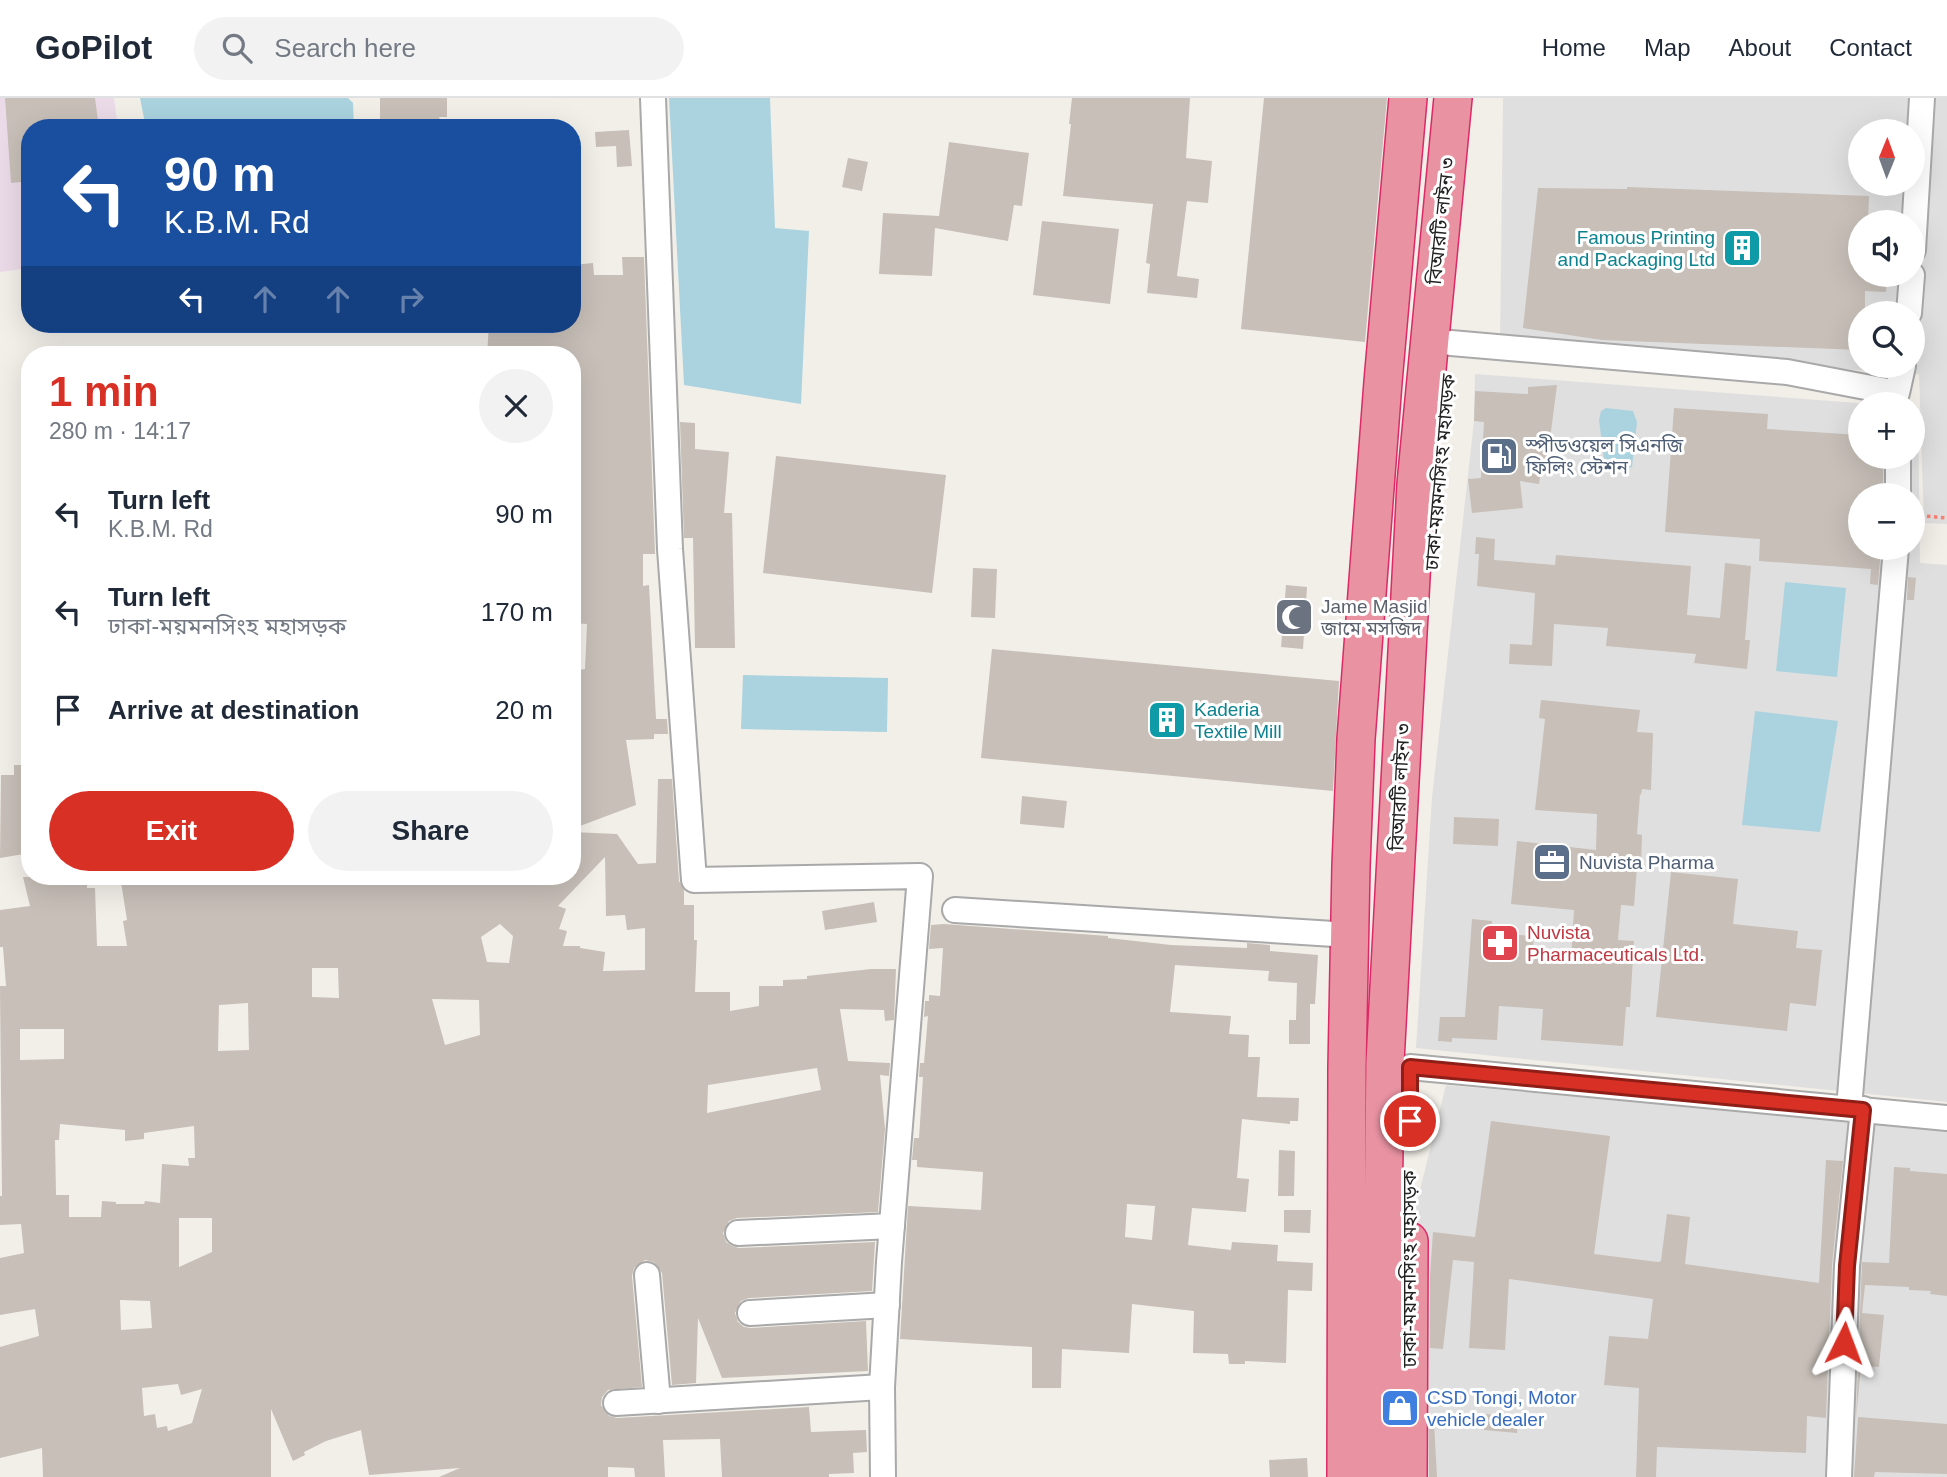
<!DOCTYPE html>
<html lang="en">
<head>
<meta charset="utf-8">
<style>
	body { margin:0; font-family:Helvetica,"Noto Sans Bengali",sans-serif; background:#f2f2f3; color:#1f2937; height:100vh; display:flex; flex-direction:column; font-size:26px; white-space:nowrap }
	* { box-sizing:border-box; margin:0 }
	p { font-size:23px; color:#747a83 }
	.icon { flex:none; width:38px; height:38px; fill:none; stroke:currentColor; stroke-width:2; stroke-linecap:round; stroke-linejoin:round }
	.map { position:relative; flex:1; overflow:hidden }
	.details { position:absolute; left:21px; top:248px; width:560px; height:539px; display:flex; flex-direction:column; background:#fff; border-radius:28px; box-shadow:0 7px 28px #0002 }
	.details>* { flex:none }
	.top-card { position:absolute; left:21px; top:21px; width:560px; height:214px; border-radius:28px; box-shadow:0 7px 28px #0002; background:#1a4fa0; color:#fff; overflow:hidden }
	.needle { width:46px; rotate:1deg }
	.tools { position:absolute; left:1848px; top:21px; display:grid; gap:14px }
	.tools a { display:grid; place-items:center; width:77px; height:77px; border-radius:50%; background:#fff; box-shadow:0 7px 28px #0002; font-size:35px }
	.pin { position:absolute; display:grid; place-items:center; width:60px; height:60px; color:#fff; margin:-30px; border:4px solid #fff; border-radius:50%; box-shadow:0 2px 7px #0007 }
	.me { position:absolute; width:77px; margin:-38px; rotate:3deg; stroke-linejoin:round; filter:drop-shadow(0 0 5px #0008) }
	.turn { display:flex; align-items:center; gap:24px; height:147px; padding:0 28px; font-size:32px }
	.turn .icon { width:91px; height:91px; stroke-width:2.5 }
	.turn b { display:block; font-size:49px; line-height:60px }
	.lanes { display:flex; align-items:center; height:66px; padding:0 28px; background:#0003; justify-content:center; gap:35px; direction:ltr }
	.lanes .off { opacity:.35 }
	.round { display:grid; place-items:center; flex:none; width:74px; height:74px; border-radius:37px; background:#f2f2f3 }
	.head { display:flex; align-items:center; justify-content:space-between; height:119px; padding:0 28px }
	h1 { font-size:42px; font-weight:700; line-height:52px; color:#d93025 }
	.cta { display:flex; gap:14px; margin-top:auto; padding:14px 28px }
	.cta a { flex:1; height:80px; border-radius:42px; background:#d93025; color:#fff; font-size:28px; font-weight:700; line-height:80px; text-align:center }
	.cta a+a { background:#f2f2f3; color:#1f2937 }
	ul { padding:0; list-style:none }
	li { display:flex; align-items:center; gap:21px; height:98px; padding:0 28px }
	li div { flex:1 }
	li b { display:block; font-size:26px }
	li em { font-style:normal }
	header { display:flex; align-items:center; gap:42px; box-sizing:border-box; height:98px; padding:0 35px; background:#fff; border-bottom:2px solid #e0e1e3 }
	header strong { font-size:33px }
	nav { display:flex; gap:38px; margin-inline-start:auto; font-size:24px }
	.search { width:490px; height:63px; background:#f2f2f3; display:flex; align-items:center; gap:18px; box-sizing:border-box; padding:0 24px; border-radius:38px; color:#747a83; font-size:26px }
	.map>svg:first-child { display:block }
	.residential { fill:#e0dfdf; fill-rule:evenodd }
	.industrial { fill:#ebdbe8 }
	.water { fill:#aad3df }
	.building { fill:#c7bfb8; fill-rule:evenodd }
	.lines { fill:none; stroke-linecap:round; stroke-linejoin:round }
	.minor-casing { stroke:#a9a9a9; stroke-width:28 }
	.highway-casing { stroke:#dc2a67; stroke-width:40 }
	.path { stroke:#fa8072; stroke-width:3.5; stroke-dasharray:3.5 3.5; stroke-linecap:butt }
	.minor { stroke:#fff; stroke-width:24 }
	.highway { stroke:#e892a2; stroke-width:37 }
	.route-casing { stroke:#8d1f18; stroke-width:18 }
	.route { stroke:#d93025; stroke-width:12 }
	.labels { text-anchor:middle; dominant-baseline:central; stroke-width:6; stroke-linejoin:round; paint-order:stroke }
	.street-label { font-size:19px; fill:#222; stroke:#fff }
	.culture-label { font-size:19px; fill:#0d838f; stroke:#fff; text-anchor:end }
	.service-label { font-size:19px; fill:#4e5e75; stroke:#fff; text-anchor:start }
	.worship-label { font-size:19px; fill:#5b616d; stroke:#fff; text-anchor:start }
	.health-label { font-size:19px; fill:#be3a42; stroke:#fff; text-anchor:start }
	.shop-label { font-size:19px; fill:#366cbe; stroke:#fff; text-anchor:start }
</style>
</head>
<body>
<header>
<strong>GoPilot</strong>
<div class="search"><svg class="icon" aria-label="search" viewBox="0 0 24 24"><circle cx="10" cy="10" r="6"/><path d="M15 15l6 6"/></svg>Search here</div>
<nav><a>Home</a><a>Map</a><a>About</a><a>Contact</a></nav>
</header>
<div class="map">
<svg width="1947" height="1379" viewBox="0 0 1947 1379">
	<rect width="100%" height="100%" fill="#f2efe9"/>
	<g class="residential">
		<path d="M1503 0H1947V426L1924 425 1919 276 1500 249ZM1860 33H1913V86H1860ZM1860 124H1913V177H1860ZM1860 215H1913V268H1860Z"/>
		<path d="M1475 276 1871 306H1860V359H1913V309L1918 310 1920 465 1947 467V1004L1416 950 1432 699 1474 323ZM1860 397H1913V450H1860Z"/>
		<polygon points="1446,987 1947,1032 1947,1379 1414,1379 1414,1116"/>
	</g>
	<polygon class="industrial" points="0,0 114,0 118,30 30,30 30,170 0,174"/>
	<g class="water">
		<polygon points="140,0 348,0 353,5 354,30 146,30"/>
		<polygon points="669,0 770,0 775,130 809,133 801,306 684,287"/>
		<polygon points="1606,310 1633,313 1637,324 1632,369 1619,372 1605,370 1599,322 1601,313"/>
		<polygon points="1785,484 1846,490 1837,579 1776,573"/>
		<polygon points="743,577 888,580 887,634 741,631"/>
		<polygon points="1755,613 1838,623 1820,734 1742,727"/>
	</g>
	<g class="building">
		<polygon points="5,0 95,0 99,30 30,30 30,83 11,85"/>
		<polygon points="380,0 447,0 447,19 439,19 443,30 380,30"/>
		<polygon points="1072,0 1190,0 1186,60 1212,63 1208,105 1187,103 1177,178 1199,181 1197,200 1147,195 1150,166 1146,165 1153,106 1063,98 1071,26 1069,26"/>
		<polygon points="1264,0 1387,0 1365,244 1241,231"/>
		<polygon points="629,32 632,68 617,69 616,48 596,49 595,34"/>
		<polygon points="949,44 1029,55 1022,108 1014,107 1008,143 935,130 932,178 879,176 883,115 939,118"/>
		<polygon points="848,60 868,64 862,93 842,89"/>
		<polygon points="1627,89 1869,98 1868,124 1860,124 1860,177 1887,177 1886,194 1865,193 1865,215 1860,215 1860,252 1602,242 1523,230 1538,90 1627,91"/>
		<polygon points="1042,123 1119,131 1110,206 1033,197"/>
		<polygon points="622,159 644,159 655,456 643,456 643,488 649,487 656,621 667,621 668,636 654,636 654,641 626,642 636,707 572,731 572,579 579,578 579,572 585,571 587,526 572,525 572,257 487,257 489,226 572,226 572,167 593,165 594,177 623,177"/>
		<polygon points="1557,287 1550,341 1549,372 1541,372 1539,386 1520,383 1523,410 1472,415 1468,381 1481,380 1484,324 1474,323 1475,293 1528,296 1528,289"/>
		<polygon points="1674,310 1768,316 1767,331 1860,337 1860,359 1883,359 1883,397 1860,397 1860,450 1881,450 1878,487 1870,486 1871,471 1759,463 1760,441 1665,434"/>
		<polygon points="680,324 695,325 695,351 729,354 724,415 732,415 735,550 695,550 693,440 684,440"/>
		<polygon points="776,358 946,377 932,495 763,475"/>
		<polygon points="1476,439 1495,441 1494,462 1555,467 1556,457 1691,468 1687,517 1720,520 1725,465 1751,468 1745,542 1750,542 1747,571 1694,565 1696,556 1606,548 1608,530 1554,526 1552,568 1509,566 1510,546 1532,547 1535,495 1477,488 1479,456 1475,456"/>
		<polygon points="973,470 997,471 995,520 971,519"/>
		<polygon points="1908,479 1916,480 1914,502 1907,502"/>
		<polygon points="1286,487 1307,489 1303,551 1281,549"/>
		<polygon points="992,551 1339,583 1333,693 981,660"/>
		<polygon points="1541,602 1640,612 1637,634 1653,635 1651,692 1642,691 1641,697 1640,696 1637,736 1642,737 1641,769 1637,769 1634,808 1621,807 1618,842 1634,843 1630,909 1626,909 1623,948 1541,942 1543,911 1499,908 1497,942 1452,940 1452,944 1438,943 1440,919 1465,919 1472,821 1492,823 1491,835 1534,838 1532,858 1571,861 1574,812 1511,806 1517,743 1596,752 1597,716 1535,712 1545,621 1539,620"/>
		<polygon points="14,667 30,667 30,755 0,760 1,677 14,677"/>
		<path d="M658 681H672L679 783 684 792V807H694V842H697L695 894H730V913L759 908V888H783V882L807 881V878L871 871H896L894 922 885 923 884 912 840 911 848 963 890 965 889 978 880 977 885 1031 878 1114 737 1120 729 1123 723 1135 726 1144 732 1148 739 1150 875 1144 872 1193 749 1200 741 1203 735 1215 738 1224 744 1229 751 1230 866 1223 868 1273 722 1280 698 1220 696 1285 672 1287 662 1175 654 1164 645 1162 634 1170 632 1178 642 1289 608 1292 602 1299 601 1307 609 1318 617 1320 809 1309 811 1334 866 1332 867 1354 853 1355 854 1375 829 1376V1379H722L720 1341 663 1342 665 1379H635L634 1370 608 1369V1379H439L460 1370 369 1377 361 1332 326 1343 304 1354 305 1357 293 1363 271 1311V1379H43L42 1350 0 1360V1249L39 1238 35 1211 0 1217V1160L24 1155 21 1126 0 1127V1098H2L0 888H6L3 849H0V812L30 808 23 779H44V784L87 783V790H95L97 848H127L123 823 127 822 121 784H124L123 779H228V786L263 785V779H370V787L411 786 408 779H426L428 784 437 779H572V734L617 736 638 766 656 765ZM605 759 606 818 625 817 627 832 645 830V872L603 873 605 854 580 850V848H563L567 833 559 831 566 811 558 808ZM500 826 513 838 509 865 487 864 481 839ZM312 870H338L339 900 312 899ZM432 901 479 902 480 937 445 947ZM248 905 249 952 218 953 219 907ZM20 931H64V961L20 962ZM817 970 821 992 707 1015 708 987ZM60 1026 125 1032V1043L144 1041V1035L194 1028 195 1060H188L189 1068 162 1066 160 1105 145 1103 144 1106H116V1104L102 1103 101 1119H69V1097H56L55 1042H59ZM179 1120H212V1154L179 1169ZM120 1202 150 1203 152 1230 121 1232ZM178 1286 181 1297 202 1291 192 1325 168 1333 167 1328 157 1330 155 1316 144 1318 142 1290Z"/>
		<polygon points="1022,698 1067,703 1064,730 1020,726"/>
		<polygon points="1454,719 1499,721 1498,748 1453,746"/>
		<polygon points="1671,774 1738,781 1733,826 1798,833 1796,850 1822,852 1816,908 1790,905 1787,933 1656,919"/>
		<polygon points="874,804 877,824 825,832 822,813"/>
		<path d="M944 826 1108 838V840L1171 847 1247 850V845L1270 847V853L1318 857 1315 906H1310V946H1289V922H1296L1297 885 1268 883 1269 873 1175 867 1170 914 1231 918 1229 936 1249 937 1248 959H1260L1257 999 1299 1000 1298 1023H1290V1026L1242 1021 1237 1080 1249 1081 1246 1114 1192 1110 1188 1147 1231 1152 1232 1144 1278 1147 1277 1163 1313 1165 1312 1193 1288 1192 1286 1265 1245 1263V1266H1229L1228 1256 1193 1255 1194 1213 1132 1206 1129 1255 1062 1251 1061 1290H1032V1249L900 1241 908 1108 981 1112 983 1074 917 1069V1062H912L914 1040H919L923 979H919L920 965H924L928 918 924 919 925 903H929V897L940 898 943 850 929 851 931 827ZM1127 1106 1155 1108 1152 1142 1125 1139Z"/>
		<polygon points="1491,1023 1610,1038 1594,1156 1658,1164 1661,1163 1667,1116 1690,1119 1685,1166 1819,1185 1826,1062 1843,1063 1832,1167 1826,1320 1807,1318 1806,1355 1657,1349 1656,1379 1636,1379 1639,1290 1604,1287 1609,1238 1648,1241 1653,1201 1509,1181 1505,1252 1469,1250 1474,1164 1453,1162 1443,1251 1430,1250 1430,1178 1433,1134 1475,1139"/>
		<polygon points="1279,1052 1295,1053 1294,1098 1278,1098"/>
		<polygon points="1894,1069 1910,1070 1910,1073 1947,1076 1947,1198 1930,1196 1931,1193 1909,1192 1909,1189 1865,1187 1862,1215 1884,1217 1879,1269 1861,1268 1856,1321 1862,1164 1889,1165"/>
		<polygon points="1284,1112 1311,1112 1310,1135 1284,1134"/>
		<polygon points="1485,1316 1518,1319 1517,1335 1484,1332"/>
		<polygon points="1858,1319 1947,1326 1947,1376 1875,1374 1874,1379 1854,1379"/>
		<polygon points="1429,1324 1434,1324 1437,1379 1429,1379"/>
		<polygon points="1307,1360 1308,1379 1270,1379 1269,1362"/>
	</g>
	<g class="lines">
		<defs>
			<g id="minor">
				<polyline points="653,0 670,451 694,782 920,778 889,1164 882,1289 883,1379"/>
				<polyline points="1913,152 1922,0"/>
				<polyline points="1909,215 1912,177"/>
				<polyline points="1451,245 1787,274 1897,295 1903,268"/>
				<polyline points="1898,359 1898,397"/>
				<polyline points="955,812 1350,837"/>
				<polyline points="1410,969 1947,1020"/>
				<polyline points="1849,1010 1896,450"/>
				<polyline points="738,1135 892,1128"/>
				<polyline points="647,1177 658,1303"/>
				<polyline points="750,1215 887,1207"/>
				<polyline points="616,1305 882,1289"/>
				<polyline points="1839,1379 1847,1168 1863,1011"/>
			</g>
			<g id="highway">
				<polyline points="1346,1379 1347,970 1351,768 1356,641 1383,284 1408,0"/>
				<polyline points="1380,1379 1385,964 1416,386 1453,0"/>
				<polyline points="1408,1379 1409,1143"/>
			</g>
		</defs>
		<use href="#minor" class="minor-casing"/>
		<use href="#highway" class="highway-casing"/>
		<polyline class="path" points="1913,417 1947,420"/>
		<use href="#minor" class="minor"/>
		<use href="#highway" class="highway"/>
	</g>
	<g class="lines">
		<defs>
			<polyline id="route" points="1410,1023 1410,969 1863,1012 1847,1168 1844,1245"/>
		</defs>
		<use href="#route" class="route-casing"/>
		<use href="#route" class="route"/>
	</g>
	<defs>
		<symbol id="building-square" viewBox="-11 -11 22 22"><rect x="-9" y="-9" width="18" height="18" rx="4" fill="#0f9aa8" stroke="#fff"/><path d="M-4-6H4V6H1V3H-1V6H-4ZM-2.5-4.3h1.7v1.8h-1.7ZM.8-4.3h1.7v1.8H.8ZM-2.5-1h1.7V.8h-1.7ZM.8-1h1.7V.8H.8Z" fill="#fff"/></symbol>
		<symbol id="fuel-square" viewBox="-11 -11 22 22"><rect x="-9" y="-9" width="18" height="18" rx="4" fill="#5c6f8a" stroke="#fff"/><path d="M-5.5-6h7V0h2V4h1.3V-2.5L3-4.5l.8-.8L6-3V5H2.5V1h-1V6h-7ZM-4.2-4.7v3.2H.2V-4.7Z" fill="#fff"/></symbol>
		<symbol id="mosque-square" viewBox="-11 -11 22 22"><rect x="-9" y="-9" width="18" height="18" rx="4" fill="#6b7280" stroke="#fff"/><path d="M3.5-4.9A6 6 0 1 0 3.5 4.9A5 5 0 1 1 3.5-4.9Z" fill="#fff"/></symbol>
		<symbol id="office-square" viewBox="-11 -11 22 22"><rect x="-9" y="-9" width="18" height="18" rx="4" fill="#5c6f8a" stroke="#fff"/><path d="M-6-3h4V-5.5h4V-3h4V5H-6ZM-1-4.5V-3h2v-1.5ZM-6 0V1H6V0Z" fill="#fff"/></symbol>
		<symbol id="pharmacy-square" viewBox="-11 -11 22 22"><rect x="-9" y="-9" width="18" height="18" rx="4" fill="#e0444e" stroke="#fff"/><path d="M-2-6h4v4h4v4h-4v4h-4v-4h-4v-4h4Z" fill="#fff"/></symbol>
		<symbol id="shop-square" viewBox="-11 -11 22 22"><rect x="-9" y="-9" width="18" height="18" rx="4" fill="#3f7fe0" stroke="#fff"/><path d="M-5-2.5h2.3a2.7 3.5 0 0 1 5.4 0H5L5.5 6h-11ZM-1.5-2.5h3a1.5 2.3 0 0 0-3 0Z" fill="#fff"/></symbol>
	</defs>
	<g fill-rule="evenodd">
		<use href="#building-square" x="1720" y="128" width="44" height="44"/>
		<use href="#fuel-square" x="1477" y="336" width="44" height="44"/>
		<use href="#mosque-square" x="1272" y="497" width="44" height="44"/>
		<use href="#building-square" x="1145" y="600" width="44" height="44"/>
		<use href="#office-square" x="1530" y="742" width="44" height="44"/>
		<use href="#pharmacy-square" x="1478" y="823" width="44" height="44"/>
		<use href="#shop-square" x="1378" y="1288" width="44" height="44"/>
	</g>
	<g class="labels">
		<g class="street-label">
			<text transform="translate(1441 123) rotate(-84)">বিআরটি লাইন ৩</text>
			<text transform="translate(1440 374) rotate(-85)">ঢাকা-ময়মনসিংহ মহাসড়ক</text>
			<text transform="translate(1400 689) rotate(-87)">বিআরটি লাইন ৩</text>
			<text transform="translate(1409 1171) rotate(-90)">ঢাকা-ময়মনসিংহ মহাসড়ক</text>
		</g>
		<g class="culture-label">
			<text x="1715" y="139">Famous Printing<tspan x="1715" dy="22">and Packaging Ltd</tspan></text>
			<text x="1194" y="611" text-anchor="start">Kaderia<tspan x="1194" dy="22">Textile Mill</tspan></text>
		</g>
		<g class="service-label">
			<text x="1526" y="347">স্পীডওয়েল সিএনজি<tspan x="1526" dy="22">ফিলিং স্টেশন</tspan></text>
			<text x="1579" y="764">Nuvista Pharma</text>
		</g>
		<g class="worship-label">
			<text x="1321" y="508">Jame Masjid<tspan x="1321" dy="22">জামে মসজিদ</tspan></text>
		</g>
		<g class="health-label">
			<text x="1527" y="834">Nuvista<tspan x="1527" dy="22">Pharmaceuticals Ltd.</tspan></text>
		</g>
		<g class="shop-label">
			<text x="1427" y="1299">CSD Tongi, Motor<tspan x="1427" dy="22">vehicle dealer</tspan></text>
		</g>
	</g>
</svg>
<div class="tools">
<a><svg class="needle" viewBox="-14 -14 28 28"><path d="M0-13l5 13h-10z" fill="#e53935"/><path d="M0 13l5-13h-10z" fill="#747a83"/></svg></a>
<a><svg class="icon" aria-label="sound" viewBox="0 0 24 24"><path d="M4 9h4l5-4v14l-5-4H4zM17 9q2 3 0 6"/></svg></a>
<a><svg class="icon" aria-label="search" viewBox="0 0 24 24"><circle cx="10" cy="10" r="6"/><path d="M15 15l6 6"/></svg></a>
<a>+</a>
<a>−</a>
</div>
<div class="pin" style="left:1410px;top:1023px;background:#d93025"><svg class="icon" aria-label="arrive" viewBox="0 0 24 24"><path d="M6 21V4h12l-3 4 3 4H6"/></svg></div>
<svg class="me" style="left:1844px;top:1245px" viewBox="-20 -20 40 40"><path d="M0-17L14 15 0 8-14 15z" fill="#d93025" stroke="#fff" stroke-width="4"/></svg>
<div class="top-card">
<div class="turn"><svg class="icon" aria-label="left" viewBox="0 0 24 24"><path d="M17 20v-9H6M10 6l-5 5 5 5"/></svg><div><b>90 m</b>K.B.M. Rd</div></div>
<div class="lanes"><svg class="icon" aria-label="left" viewBox="0 0 24 24"><path d="M17 20v-9H6M10 6l-5 5 5 5"/></svg><svg class="icon off" aria-label="ahead" viewBox="0 0 24 24"><path d="M12 20V5M6 11l6-6 6 6"/></svg><svg class="icon off" aria-label="ahead" viewBox="0 0 24 24"><path d="M12 20V5M6 11l6-6 6 6"/></svg><svg class="icon off" aria-label="right" viewBox="0 0 24 24"><path d="M7 20v-9h11M14 6l5 5-5 5"/></svg></div>
</div>
<section class="details">
<div class="head"><div><h1>1 min</h1><p>280 m · 14:17</p></div><a class="round"><svg class="icon" aria-label="close" viewBox="0 0 24 24"><path d="M6 6l12 12M18 6L6 18"/></svg></a></div>
<ul>
<li><svg class="icon" aria-label="left" viewBox="0 0 24 24"><path d="M17 20v-9H6M10 6l-5 5 5 5"/></svg><div><b>Turn left</b><p>K.B.M. Rd</p></div><em>90 m</em></li>
<li><svg class="icon" aria-label="left" viewBox="0 0 24 24"><path d="M17 20v-9H6M10 6l-5 5 5 5"/></svg><div><b>Turn left</b><p>ঢাকা-ময়মনসিংহ মহাসড়ক</p></div><em>170 m</em></li>
<li><svg class="icon" aria-label="arrive" viewBox="0 0 24 24"><path d="M6 21V4h12l-3 4 3 4H6"/></svg><div><b>Arrive at destination</b></div><em>20 m</em></li>
</ul>
<div class="cta"><a>Exit</a><a>Share</a></div>
</section>
</div>
</body>
</html>
